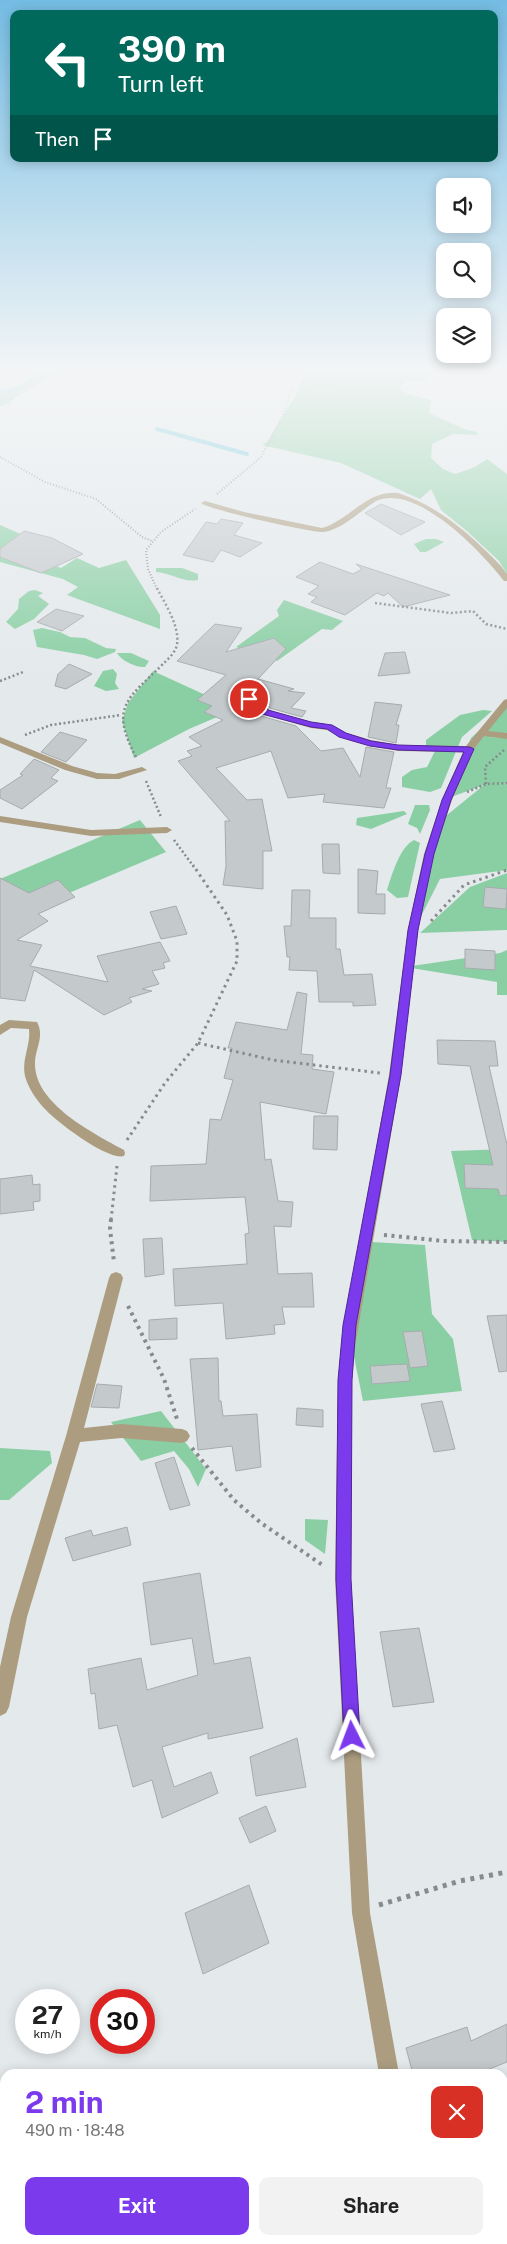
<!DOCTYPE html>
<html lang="en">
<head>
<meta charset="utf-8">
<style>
	body { margin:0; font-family:"Public Sans",sans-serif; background:#f2f2f2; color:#222; height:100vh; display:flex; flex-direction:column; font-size:19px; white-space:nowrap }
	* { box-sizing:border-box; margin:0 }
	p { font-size:16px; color:#767676 }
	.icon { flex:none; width:28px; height:28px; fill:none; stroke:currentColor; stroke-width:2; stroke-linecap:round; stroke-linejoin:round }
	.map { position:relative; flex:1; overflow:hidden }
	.details { position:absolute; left:0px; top:2069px; width:508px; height:176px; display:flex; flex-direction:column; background:#fff; border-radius:15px 15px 0 0; box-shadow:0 2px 12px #0003 }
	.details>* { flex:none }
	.guide { position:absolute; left:10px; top:10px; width:488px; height:152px; border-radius:10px; box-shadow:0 2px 12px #0003; background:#00695c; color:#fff; overflow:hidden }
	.buttons { position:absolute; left:436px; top:178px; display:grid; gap:10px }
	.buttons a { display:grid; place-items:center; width:55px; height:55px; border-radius:10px; background:#fff; box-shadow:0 2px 12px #0003; font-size:25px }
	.speed { position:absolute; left:15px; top:1989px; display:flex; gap:10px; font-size:25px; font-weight:700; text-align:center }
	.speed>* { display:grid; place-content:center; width:65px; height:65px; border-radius:50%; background:#fff; box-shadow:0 2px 12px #0003; line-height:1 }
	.speed small { font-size:12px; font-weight:400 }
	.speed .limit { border:8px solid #d22; background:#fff; color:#111 }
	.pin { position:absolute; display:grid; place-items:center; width:42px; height:42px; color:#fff; margin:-21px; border:2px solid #fff; border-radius:50%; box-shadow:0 1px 5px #0007 }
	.me { position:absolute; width:55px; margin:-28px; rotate:357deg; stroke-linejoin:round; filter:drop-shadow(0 0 4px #0008) }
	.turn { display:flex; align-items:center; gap:18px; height:105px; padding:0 25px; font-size:22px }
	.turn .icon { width:65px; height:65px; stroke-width:2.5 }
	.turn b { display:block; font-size:35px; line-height:42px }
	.then { display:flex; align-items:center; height:48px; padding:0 25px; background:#0003; gap:10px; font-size:19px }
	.round { display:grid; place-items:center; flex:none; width:52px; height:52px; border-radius:10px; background:#f2f2f2 }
	.head { display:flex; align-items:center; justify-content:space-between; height:85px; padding:0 25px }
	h1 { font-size:30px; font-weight:700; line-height:38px; color:#7c3aed }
	.cta { display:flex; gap:10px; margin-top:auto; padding:10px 25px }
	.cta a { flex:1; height:58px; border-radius:10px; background:#7c3aed; color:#fff; font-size:20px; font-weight:700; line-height:58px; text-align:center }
	.cta a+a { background:#f2f2f2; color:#222 }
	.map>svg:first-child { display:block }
	.green { fill:#8acfa4 }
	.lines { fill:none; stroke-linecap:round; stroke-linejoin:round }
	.stream { stroke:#66c7db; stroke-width:4 }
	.building { fill:#c4c9cc; stroke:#a7abae }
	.path-far4 { stroke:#878b8d; stroke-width:2; stroke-dasharray:1 2; stroke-linecap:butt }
	.path-far3 { stroke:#878b8d; stroke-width:2.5; stroke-dasharray:2 2.5; stroke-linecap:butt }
	.path-far2 { stroke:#878b8d; stroke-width:3; stroke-dasharray:2.5 4; stroke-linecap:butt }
	.path-far1 { stroke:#878b8d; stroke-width:4; stroke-dasharray:3 4.5; stroke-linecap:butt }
	.path { stroke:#878b8d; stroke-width:5; stroke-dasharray:4 5.5; stroke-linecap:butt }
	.minor { fill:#ac9d81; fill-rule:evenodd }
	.route { fill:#7c3aed; stroke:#51269a }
</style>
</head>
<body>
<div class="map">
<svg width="507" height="2244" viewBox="0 0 507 2244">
	<rect width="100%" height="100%" fill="#e4e9ec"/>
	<g class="green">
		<path d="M41 370H63C49 378 17 394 9 404L0 406V393L22 387 40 374Z"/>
		<polygon points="304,370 432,370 426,381 403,382 400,389 407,394 431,400 429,413 464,429 477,432 477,435 453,434 432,444 431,458 443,469 455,474 475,467 487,459 507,474 507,574 499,561 468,532 441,510 431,489 420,499 341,463 262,445 268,441 298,391"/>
		<polygon points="0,525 34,540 18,550 61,568 77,558 99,568 126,560 160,615 160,629 67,595 78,587 63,579 0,562"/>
		<polygon points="426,539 436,539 444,542 426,552 420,552 414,544"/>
		<path d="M156 568H182L198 574V580C183 583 171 573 156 572Z"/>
		<polygon points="35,590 43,593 38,596 49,604 34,619 15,629 6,622 18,609 19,599 29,591"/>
		<polygon points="284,600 343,621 332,630 322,629 277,661 236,647 279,616 277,610"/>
		<polygon points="42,628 60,632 70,637 85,638 106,648 116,649 115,652 97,659 84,655 37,647 33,630"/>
		<path d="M117 653H131L149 661 145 667C137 668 121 661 117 653Z"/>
		<polygon points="113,669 117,674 115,683 119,689 106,691 94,686 103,671"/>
		<polygon points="153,671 236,709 189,729 134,758 122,721 128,703"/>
		<polygon points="507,705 507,735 490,737 507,738 507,870 440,879 411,936 426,870 431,833 436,824 484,785 443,800 471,738"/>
		<polygon points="483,710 492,711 462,737 441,788 430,792 402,787 402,777 412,770 427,767 435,751 426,747 426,740 460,715"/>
		<polygon points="415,805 429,805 430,810 420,834 417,828 408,824"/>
		<polygon points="404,811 407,814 371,829 356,825 357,818"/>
		<polygon points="140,820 166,852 24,912 0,879"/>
		<path d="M414 840 420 843 408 897 397 898 387 890C392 875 399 848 414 840Z"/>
		<polygon points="507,873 507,930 420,933 470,887"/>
		<polygon points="507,950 507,995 497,995 497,982 405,967 500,953"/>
		<polygon points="507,1149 507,1242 472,1240 451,1151"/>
		<polygon points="372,1242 425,1245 432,1314 453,1339 462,1391 363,1401 351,1342"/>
		<polygon points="161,1411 206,1469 198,1487 189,1469 174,1451 141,1461 111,1422"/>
		<polygon points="0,1448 50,1451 52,1463 9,1500 0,1500"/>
		<polygon points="305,1519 328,1520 325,1554 305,1540"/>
	</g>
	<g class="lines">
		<g class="stream">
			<polyline points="0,393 22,387 43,370"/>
			<polyline points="157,429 247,454"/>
		</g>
	</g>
	<g class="building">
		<polygon points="381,504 425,522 401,535 365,513"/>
		<polygon points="221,519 243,523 234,535 262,543 240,557 221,550 213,562 183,555 206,522 217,524"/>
		<polygon points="24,531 52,538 83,554 41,573 0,557 0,549"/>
		<polygon points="320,562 353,574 362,569 356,564 450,595 403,607 388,593 384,596 377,593 345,615 311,602 317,597 308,594 319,586 296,577"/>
		<polygon points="56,609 84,616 62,631 37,622"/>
		<polygon points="215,624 242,628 226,652 274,638 286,649 258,679 294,689 288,691 305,693 291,708 306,711 302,717 270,708 264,698 250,694 244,696 244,702 255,706 261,716 296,726 321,751 343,748 360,777 366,747 394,752 386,788 391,788 384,808 323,802 325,794 288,798 271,751 216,768 247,800 262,799 272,851 263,851 263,889 223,885 226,866 225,821 230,821 178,761 192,756 187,751 202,746 189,737 223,720 204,712 212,706 197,700 226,675 177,661"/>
		<polygon points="405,652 410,673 378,676 385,653"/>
		<polygon points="69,664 92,674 66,689 55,686 58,674"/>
		<polygon points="375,702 402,705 396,725 399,725 396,743 368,737"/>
		<polygon points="60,732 87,740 66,762 41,752"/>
		<polygon points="34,759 59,770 51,778 58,781 22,809 0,798 0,790 23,775 20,774"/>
		<polygon points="322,844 339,844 340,874 323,873"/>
		<polygon points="358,869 378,871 376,894 385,894 385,914 358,913"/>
		<polygon points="0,878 29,893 58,880 75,897 38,914 48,921 17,940 42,945 30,966 108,982 97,956 160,942 170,961 163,963 165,968 152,971 159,984 142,989 152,991 129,998 132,1002 104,1015 34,970 25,1001 0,998"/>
		<polygon points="485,887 507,889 506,909 483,907"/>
		<polygon points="292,890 310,890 309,918 336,918 336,949 340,949 344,975 372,974 376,1005 353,1006 353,1002 319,1002 317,971 289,970 290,957 287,957 284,926 291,926"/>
		<polygon points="176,906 187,934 161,939 150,912"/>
		<polygon points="465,949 495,951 495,970 465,968"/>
		<polygon points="297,992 307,994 301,1054 313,1055 312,1069 334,1072 326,1114 260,1102 265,1160 271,1159 278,1201 293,1202 291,1227 274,1226 278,1274 312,1273 314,1307 282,1307 285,1324 274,1325 275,1334 226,1339 223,1303 175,1306 173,1269 247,1264 245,1234 249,1233 245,1197 150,1201 151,1166 206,1164 210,1119 221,1120 233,1080 224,1078 232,1048 228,1048 236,1022 287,1030"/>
		<polygon points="437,1040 495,1041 498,1066 489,1066 507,1145 507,1195 500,1196 498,1189 465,1188 464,1164 493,1165 470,1066 438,1064"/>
		<polygon points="314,1116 338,1116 337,1150 313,1149"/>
		<polygon points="32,1175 33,1185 40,1184 40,1201 33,1202 34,1210 0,1214 0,1179"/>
		<polygon points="162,1238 164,1274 145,1277 143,1239"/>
		<polygon points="507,1315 507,1371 499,1372 487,1316"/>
		<polygon points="177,1318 177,1339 149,1340 149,1320"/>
		<polygon points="422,1331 428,1366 410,1368 403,1332"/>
		<polygon points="218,1358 219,1401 221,1401 223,1416 257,1414 261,1467 236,1471 232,1446 198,1450 190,1359"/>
		<polygon points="407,1364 410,1381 372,1384 370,1366"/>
		<polygon points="97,1384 122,1386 119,1408 91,1407"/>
		<polygon points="442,1401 455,1449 434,1452 421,1404"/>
		<polygon points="297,1408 323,1410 323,1427 296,1425"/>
		<polygon points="174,1457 190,1505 170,1510 155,1463"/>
		<polygon points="127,1527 131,1545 73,1561 65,1538 91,1530 93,1536"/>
		<polygon points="200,1573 214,1664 250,1657 263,1728 208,1739 208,1733 162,1747 174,1787 211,1772 218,1793 162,1818 152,1780 133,1787 117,1725 99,1729 95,1693 91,1694 88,1669 141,1658 147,1690 198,1675 192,1638 151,1645 143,1583"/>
		<polygon points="419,1628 434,1702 393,1707 380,1632"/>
		<polygon points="297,1738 306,1787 256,1796 250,1757"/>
		<polygon points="266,1806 276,1831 250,1843 239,1818"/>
		<polygon points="249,1885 269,1943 203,1974 185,1913"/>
		<polygon points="507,2024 507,2062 477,2074 413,2074 406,2048 467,2027 471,2041"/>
	</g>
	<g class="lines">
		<g class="path-far4">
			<polyline points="88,370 120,370"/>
			<polyline points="135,370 182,370"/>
			<polyline points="293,391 388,370"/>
			<polyline points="0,457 45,482 96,499 142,537 152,541"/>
			<polyline points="217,494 261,457 282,417 299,370"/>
			<polyline points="157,589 148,569 146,550 161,532 195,509"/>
		</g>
		<g class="path-far3">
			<polyline points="375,603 451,613 473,611 486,624 507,629"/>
			<polyline points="0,681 23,672"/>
			<polyline points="25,735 51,725 121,715"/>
			<path d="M136 757C109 706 128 699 163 664 168 659 175 653 177 645 180 626 165 604 157 588"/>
			<polyline points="146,781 161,817"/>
			<polyline points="486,784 485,767 504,750"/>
			<polyline points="467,792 486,784 507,783"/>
			<polyline points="174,840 194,867"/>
		</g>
		<g class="path-far2">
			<polyline points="431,921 464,885 507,870"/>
			<polyline points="198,1043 273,1060 380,1073"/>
			<polyline points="127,1140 165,1083 198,1043 237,961 237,941 227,915 193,865"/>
			<polyline points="111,1220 117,1166"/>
		</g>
		<g class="path-far1">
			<polyline points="111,1219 110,1229 114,1262"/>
			<polyline points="384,1235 443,1241 507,1242"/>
			<polyline points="128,1306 164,1379 177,1419"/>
			<polyline points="192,1448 234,1500 261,1523 324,1566"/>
		</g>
		<polyline class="path" points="379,1905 460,1881 507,1872"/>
		<g class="minor">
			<path d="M398 493C439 506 471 535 501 566L507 574V581H504C482 552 416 483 376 501 360 511 343 529 324 532 312 533 210 510 201 503L205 501 244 512 322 528C350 520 367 489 398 493Z"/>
			<polygon points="249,696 263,700 269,710 312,722 332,725 346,733 371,740 398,745 466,746 504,700 507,699 507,708 488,731 507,733 507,739 484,736 473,750 452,800 434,854 418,930 401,1075 355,1347 352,1380 351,1579 370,1913 399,2074 379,2074 352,1913 335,1579 338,1380 341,1347 389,1075 408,930 424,854 442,800 463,752 398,751 370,746 340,737 327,730 311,728 262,714 256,704 246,701 246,697"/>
			<polygon points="0,737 72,766 97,773 115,774 142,767 147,770 119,779 97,779 65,770 0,743"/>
			<polygon points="0,816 91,830 167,827 172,830 167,833 91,836 0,822"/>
			<path d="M9 1020 37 1022C45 1037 35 1048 35 1064 35 1104 93 1133 124 1150L125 1153 124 1156C108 1161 57 1122 46 1110 38 1102 31 1092 27 1082 19 1062 31 1048 29 1029L11 1028 0 1035V1025Z"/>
			<polygon points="116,1272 121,1274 123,1278 84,1428 121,1424 182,1429 187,1431 190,1436 187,1441 182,1443 121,1438 80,1442 27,1617 9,1707 6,1713 0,1716 0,1667 11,1617 66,1436 109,1278 111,1274"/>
			<rect x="401" y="2240" width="22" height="4"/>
		</g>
	</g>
	<linearGradient id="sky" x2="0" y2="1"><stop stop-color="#74bce3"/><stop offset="0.54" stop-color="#f3f5f6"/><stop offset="1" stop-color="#f3f5f6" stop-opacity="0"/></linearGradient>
	<rect width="507" height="684" fill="url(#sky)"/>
	<polygon class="route" points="249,696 263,701 268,710 311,722 332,725 346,733 371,741 398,745 470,747 474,749 451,800 434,854 418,930 401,1075 356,1325 352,1380 351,1579 360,1736 357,1742 352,1744 346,1742 344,1736 336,1579 338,1380 343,1325 390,1075 408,930 425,854 442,800 464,752 398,750 370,746 339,737 327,729 311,727 262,714 257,704 244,699"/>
</svg>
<div class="buttons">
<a><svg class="icon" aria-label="sound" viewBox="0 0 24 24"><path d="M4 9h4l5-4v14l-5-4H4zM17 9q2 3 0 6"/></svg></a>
<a><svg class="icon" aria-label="search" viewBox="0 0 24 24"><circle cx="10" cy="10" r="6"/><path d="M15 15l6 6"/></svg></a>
<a><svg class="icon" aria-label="layers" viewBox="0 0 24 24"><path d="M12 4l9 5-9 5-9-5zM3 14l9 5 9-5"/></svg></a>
</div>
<div class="speed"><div>27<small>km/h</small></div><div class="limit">30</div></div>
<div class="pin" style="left:249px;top:699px;background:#d93025"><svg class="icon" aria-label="arrive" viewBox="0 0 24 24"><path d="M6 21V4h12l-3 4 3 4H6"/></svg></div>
<svg class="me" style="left:352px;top:1736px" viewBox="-20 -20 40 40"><path d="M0-17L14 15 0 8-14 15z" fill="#7c3aed" stroke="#fff" stroke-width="4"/></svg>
<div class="guide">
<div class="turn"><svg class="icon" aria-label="left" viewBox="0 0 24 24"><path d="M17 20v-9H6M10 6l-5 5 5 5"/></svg><div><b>390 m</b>Turn left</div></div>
<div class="then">Then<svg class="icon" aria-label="arrive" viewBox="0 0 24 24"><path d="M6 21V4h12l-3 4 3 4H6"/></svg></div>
</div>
<section class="details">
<div class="head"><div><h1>2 min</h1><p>490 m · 18:48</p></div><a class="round" style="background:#d93025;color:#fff"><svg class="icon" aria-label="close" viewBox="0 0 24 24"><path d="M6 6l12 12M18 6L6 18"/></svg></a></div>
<div class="cta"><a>Exit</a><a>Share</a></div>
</section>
</div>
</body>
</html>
